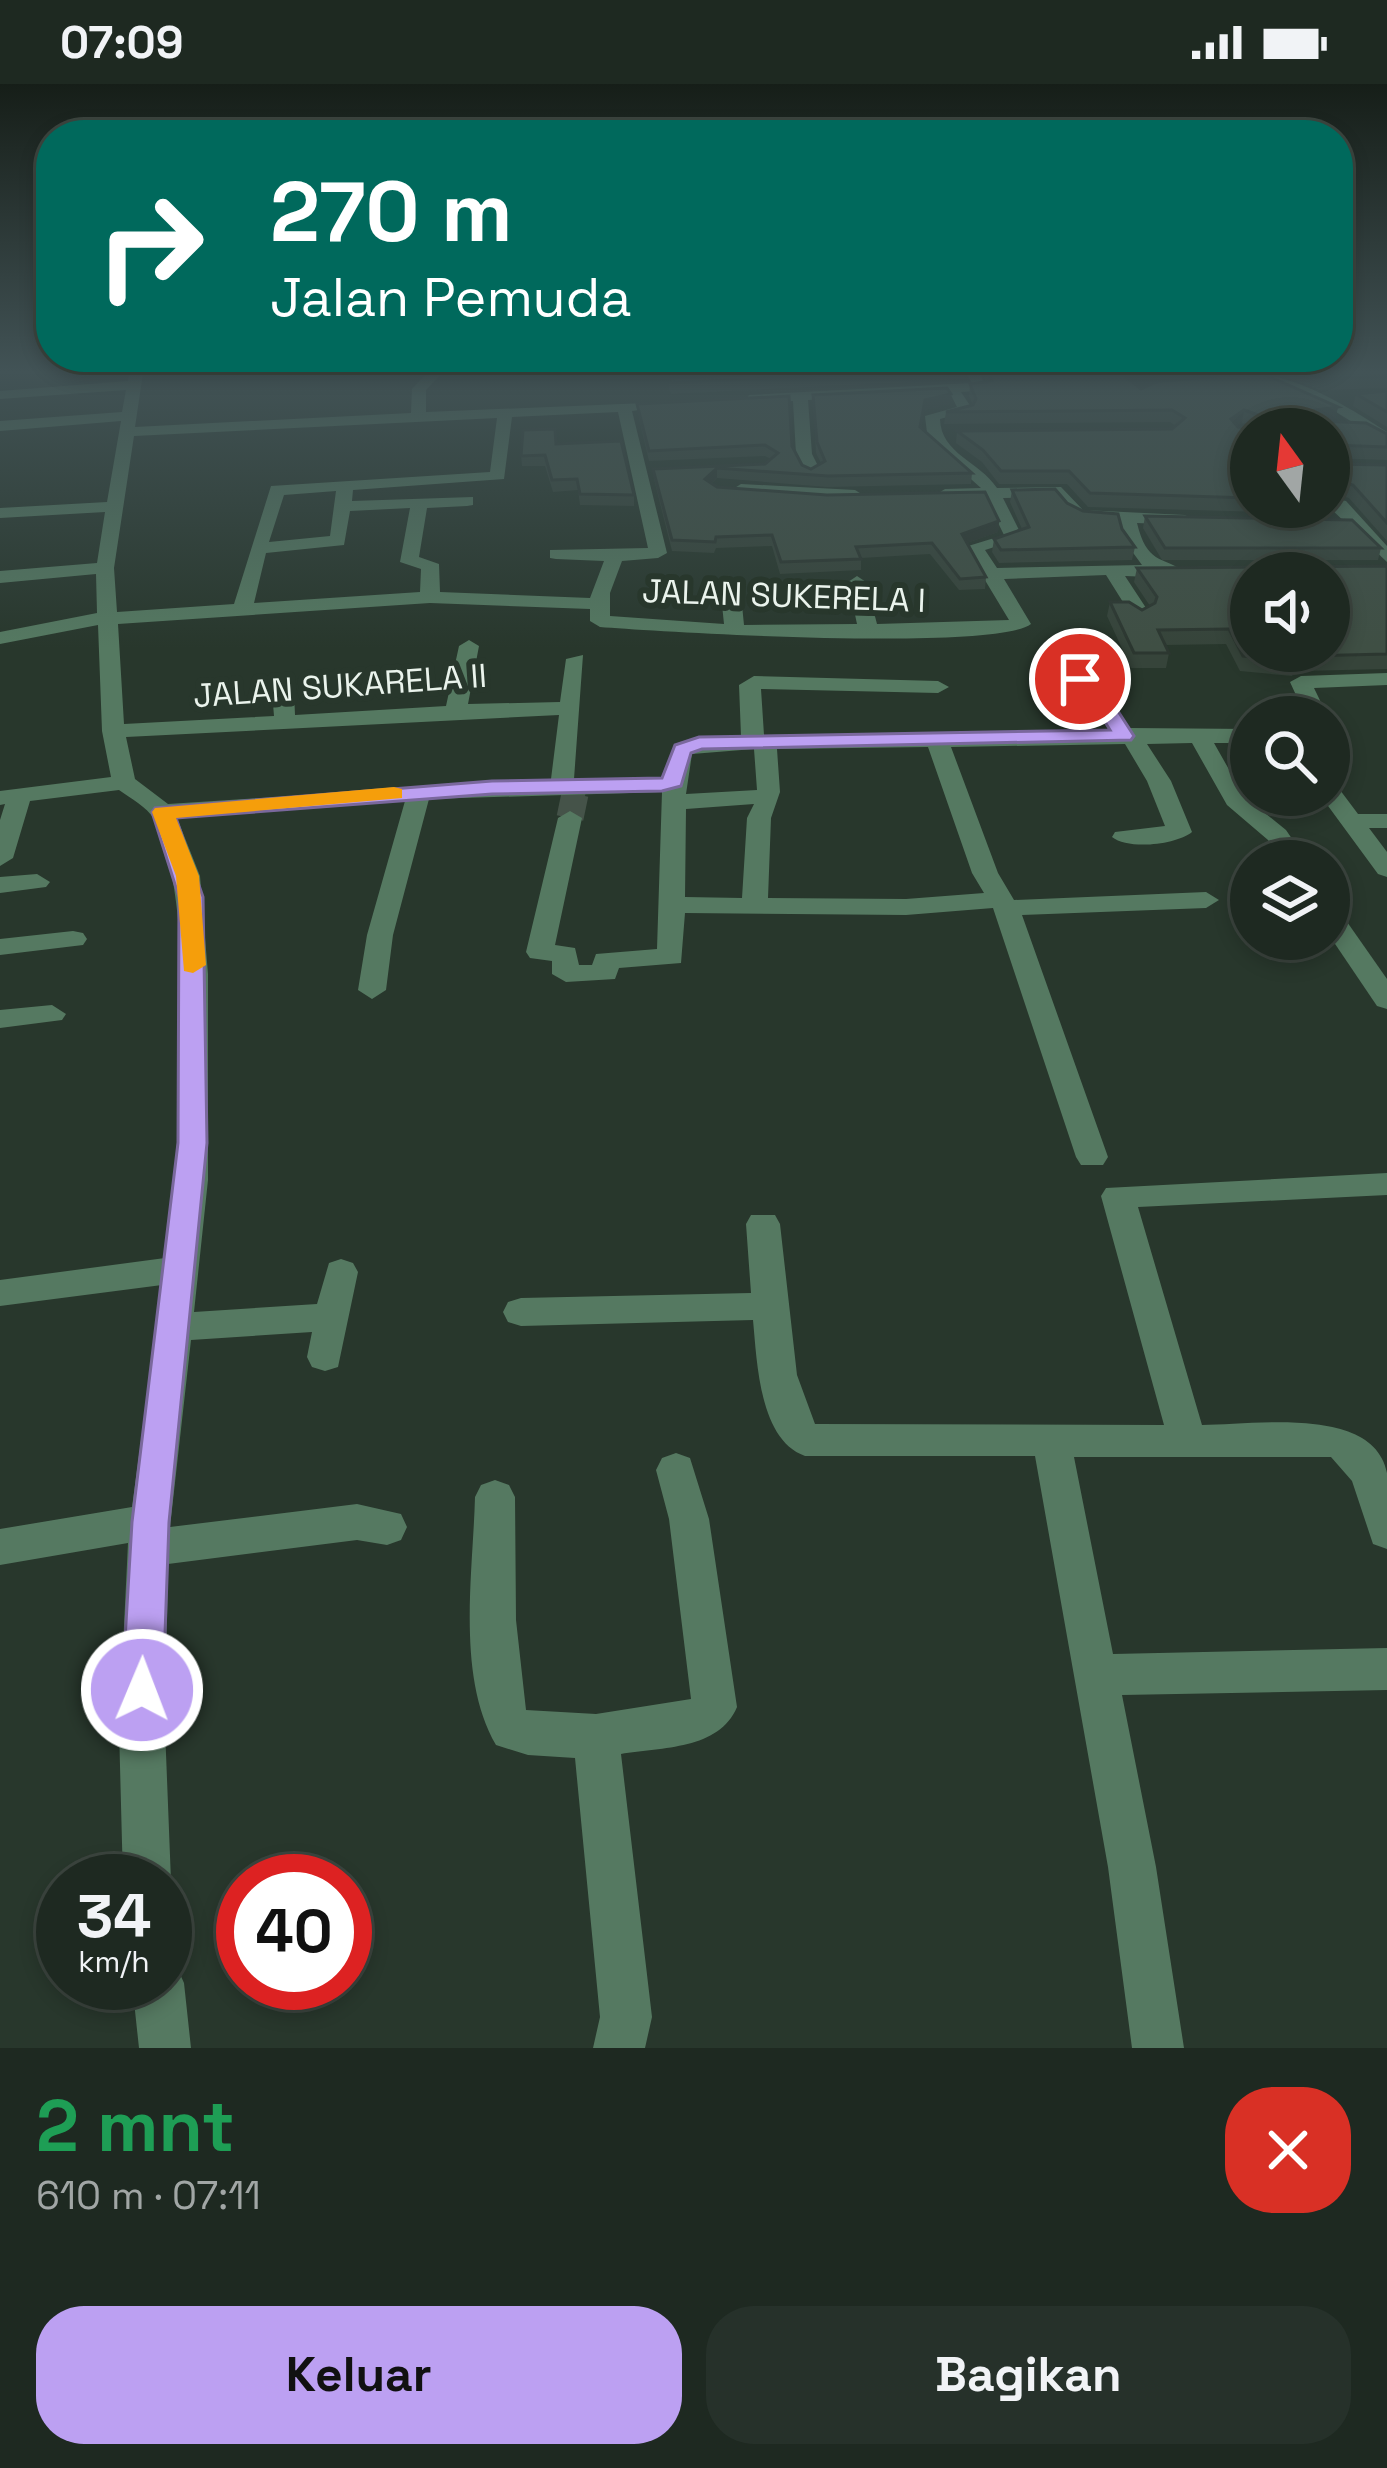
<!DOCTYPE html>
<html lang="id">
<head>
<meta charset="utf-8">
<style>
	body { margin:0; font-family:"Space Grotesk",sans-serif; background:#26312a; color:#f1f3f6; height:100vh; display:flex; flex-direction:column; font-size:45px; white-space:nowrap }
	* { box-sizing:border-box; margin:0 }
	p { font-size:39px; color:#a1a6a5 }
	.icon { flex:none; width:66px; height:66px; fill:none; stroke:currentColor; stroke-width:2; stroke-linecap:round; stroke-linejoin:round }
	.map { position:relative; height:1964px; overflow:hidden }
	.panel { display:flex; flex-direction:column; background:#1e2921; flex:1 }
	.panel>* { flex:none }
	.hud { position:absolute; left:36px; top:36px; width:1317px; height:252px; border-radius:48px; box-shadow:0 6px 18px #0003,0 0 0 3px #3c453f; background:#00695c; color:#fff; overflow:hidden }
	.needle { width:78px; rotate:345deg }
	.controls { position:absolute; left:1230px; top:324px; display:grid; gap:24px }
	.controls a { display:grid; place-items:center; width:120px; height:120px; border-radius:50%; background:#1e2921; box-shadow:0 6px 18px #0003,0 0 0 3px #3c453f; font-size:60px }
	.speed { position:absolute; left:36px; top:1770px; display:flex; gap:24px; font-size:60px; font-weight:700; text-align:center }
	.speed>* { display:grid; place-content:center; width:156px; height:156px; border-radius:50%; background:#1e2921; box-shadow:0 6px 18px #0003,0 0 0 3px #3c453f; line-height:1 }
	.speed small { font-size:30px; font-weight:400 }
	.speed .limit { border:18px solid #d22; background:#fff; color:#111 }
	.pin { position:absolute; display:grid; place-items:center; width:102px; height:102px; color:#fff; margin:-51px; border:6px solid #fff; border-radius:50%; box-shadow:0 3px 12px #0007 }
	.me { position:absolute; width:132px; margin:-66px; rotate:1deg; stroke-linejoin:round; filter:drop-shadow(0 0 9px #0008) }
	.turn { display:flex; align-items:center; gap:42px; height:252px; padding:0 36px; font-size:54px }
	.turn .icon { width:156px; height:156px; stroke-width:2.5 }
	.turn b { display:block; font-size:84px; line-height:102px }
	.round { display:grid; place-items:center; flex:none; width:126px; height:126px; border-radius:48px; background:#26312a }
	.overview { display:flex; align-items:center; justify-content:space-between; height:204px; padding:0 36px }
	h1 { font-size:72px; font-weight:700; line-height:90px; color:#1e9e55 }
	.action { display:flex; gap:24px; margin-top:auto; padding:24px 36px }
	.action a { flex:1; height:138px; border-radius:48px; background:#bca0f2; color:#111; font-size:48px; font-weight:700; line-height:138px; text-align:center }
	.action a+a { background:#26312a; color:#f1f3f6 }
	.status { display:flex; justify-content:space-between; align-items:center; height:84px; padding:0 60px; background:#1e2921; direction:ltr }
	.status svg { height:33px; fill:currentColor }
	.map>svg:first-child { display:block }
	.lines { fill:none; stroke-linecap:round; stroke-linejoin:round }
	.minor-tunnel-far1 { stroke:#455349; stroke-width:21; stroke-dasharray:21 10; stroke-linecap:butt }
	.minor-tunnel { stroke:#455349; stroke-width:27; stroke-dasharray:27 14; stroke-linecap:butt }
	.minor { fill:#557961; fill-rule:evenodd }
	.wall { fill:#36443a; fill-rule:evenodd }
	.shaded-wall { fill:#2c3730 }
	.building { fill:#3f4f44; stroke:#2c3730; stroke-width:3; fill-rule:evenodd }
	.route { fill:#bca0f2; stroke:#7a689d; stroke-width:3 }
	.slow { fill:#f59e0b }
	.labels { text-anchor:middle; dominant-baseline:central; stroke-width:12; stroke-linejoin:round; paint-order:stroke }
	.far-street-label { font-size:33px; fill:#eaf3ec; stroke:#28372c }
</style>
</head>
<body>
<div class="status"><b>07:09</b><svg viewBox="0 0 49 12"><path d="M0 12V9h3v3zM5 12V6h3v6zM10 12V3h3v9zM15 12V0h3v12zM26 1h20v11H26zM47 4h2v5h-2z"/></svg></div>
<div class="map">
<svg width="1387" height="1964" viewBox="0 0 1387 1964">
	<rect width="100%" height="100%" fill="#28372c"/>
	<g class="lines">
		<polyline class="minor-tunnel-far1" points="574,713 576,704"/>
		<polyline class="minor-tunnel" points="570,734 575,710"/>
		<g class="minor">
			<path d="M129 289H143L135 343 411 329 412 305 427 289H442L426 306V328L646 319V325L632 327 667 469 658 474 622 477 610 509V532L724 540 721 511 731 505 741 511 744 541 857 540 848 498 857 492 866 498 877 540 1009 536 965 463 1004 451 986 414 945 415 937 410 945 405 981 404 928 357 925 332 957 323 950 309 808 316 812 370 820 386 812 391 806 389 796 370 793 317 744 318 749 311 972 299 966 289H980L987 306 961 308 973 326 940 335C941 370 979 377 997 404L1061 403 1083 426 1185 431 1194 436 1185 441 1137 439C1147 480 1161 472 1186 488L1177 494 1125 492 1150 530 1147 534H1133L1106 491 1004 495 1031 540C994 568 664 548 600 543L590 537V525L430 519 118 540 124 640 274 632 272 608 283 602 294 608 295 631 446 622 459 562 469 556 479 562 468 620 560 618 566 575 583 571 574 695 662 694 674 661 699 652H741L739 601 754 592 938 597 949 603 938 609 761 605 764 651 1110 647 1082 603 1054 602 1040 608 1029 602C1047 584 1073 588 1096 593L1130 644 1251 645V659H1214L1244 712 1286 746 1307 777H1281L1268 756 1227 721 1192 659 1147 660 1171 697 1192 748C1176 761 1128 766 1112 753L1115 748 1165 742 1147 697 1125 660 951 663 998 789 1014 816 1206 808 1219 816 1206 824 1022 831 1108 1073 1103 1081H1081L1076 1073 993 824 906 831 685 829 681 879 619 884 615 895 566 898 552 890V877L530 874 526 868 558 734 570 727 582 734 555 861 575 864 579 881H592L596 870 657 865 662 708 429 715 393 851 386 906 372 915 358 906 367 851 405 717 177 734 200 792 208 890V1096L194 1228 317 1220 329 1179 341 1175 353 1179 358 1188 338 1283 325 1287 312 1283 307 1273 312 1248 191 1256 170 1443 357 1420 401 1430 407 1443 401 1456 387 1461 357 1456 168 1480 165 1644 171 1797 165 1813V1797H123L119 1644 128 1459 0 1481V1445L132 1423 162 1201 0 1222V1196L165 1174C179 1074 200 822 154 735 147 723 130 714 119 706L30 717 13 774 0 782V736L5 720 0 721V707L111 693 102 647 98 541 0 560V548L97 529 96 490 0 499V487L97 479 105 428 0 434V424L107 418 121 337 0 347V337L122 328 126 306 0 315V307L128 297ZM618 328 648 464 550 466V474L556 475 604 477 590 514 440 508 439 480 419 473 427 424 467 422 473 421V413L352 417 353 406 504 395 512 333ZM497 334 490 388 271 402 234 520 117 528 114 484 134 352ZM336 407 330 452 269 458 284 411ZM1056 413 1072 435 1120 438 1123 455 1142 481 997 484 985 466 1023 454 1003 414ZM410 424 400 478 421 485 420 508 254 519 266 469 344 461 350 427ZM559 631 551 695 168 720 135 695 126 653ZM928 663 972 789 984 809 906 815 768 814 771 734 780 708 777 665ZM754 665 757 706 686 710 692 670ZM754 720 747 734 742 814 685 813 686 725Z"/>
			<path d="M1244 289C1293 288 1347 322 1387 348V360L1333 326Z"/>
			<polygon points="741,400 855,406 863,411 855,416 735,409 733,405"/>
			<polygon points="1329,413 1346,417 1387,462 1387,478 1329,423"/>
			<polygon points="1387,589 1387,601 1314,604 1328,633 1306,633 1290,598 1301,592"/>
			<polygon points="1329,700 1337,702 1358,730 1387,730 1387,744 1369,744 1387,768 1387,793 1378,790 1320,711 1329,711"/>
			<polygon points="37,790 50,798 46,803 0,809 0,793"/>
			<polygon points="1329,823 1338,825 1387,895 1387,925 1377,922 1329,851"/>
			<polygon points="73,847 83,849 87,855 83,861 0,871 0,855"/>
			<polygon points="52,921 66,930 62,936 0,944 0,926"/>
			<path d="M1387 1089V1111L1138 1123 1202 1341C1253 1341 1374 1321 1387 1389 1387 1413 1387 1441 1387 1465L1373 1460 1352 1397 1331 1373H1074L1113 1570 1387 1564V1606L1122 1611 1156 1783 1184 1964H1132L1108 1783 1035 1372H805C759 1356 757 1277 753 1236L521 1242 508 1238 503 1228 508 1218 521 1214 751 1209 746 1140 751 1131H775L780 1140 797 1291 815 1340 1164 1341 1101 1112 1106 1104Z"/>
			<path d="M676 1369 690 1374 709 1435 737 1623C719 1666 662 1663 621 1670L652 1933 645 1964H593L600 1933 575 1674 528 1671 496 1661C456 1592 473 1490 475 1413L481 1401 495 1396 509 1401 515 1413 516 1536 526 1626 596 1630 691 1615 669 1435 656 1386 662 1374Z"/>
			<polygon points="165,1876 176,1881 184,1899 191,1964 139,1964 132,1899 165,1899"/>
		</g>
	</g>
	<g class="wall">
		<polygon points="734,289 965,289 964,295 671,310 669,306 669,294 735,291"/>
		<path d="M982 289H1121L1141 305 1219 292V289H1261L1338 323 1335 336 1323 337 1387 350V376L1329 374 1251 345V423H1329V376L1332 380 1387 381V457L1349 414 1331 409 1330 411 1334 417 1330 430 1088 423 1067 400H999L982 378 956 359 957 347 1172 345 1176 342 1170 338 944 340 946 328 973 321 969 312 970 300 986 298ZM1242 339 1255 343H1238L1237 342Z"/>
		<polygon points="1275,289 1387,289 1387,304 1320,306"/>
		<polygon points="1387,307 1387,343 1353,322 1356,310"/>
		<polygon points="813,311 950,320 924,326 921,343 972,389 971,400 827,403 717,394 712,399 717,403 999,437 998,448 967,459 986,493 985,505 959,506 930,470 861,474 861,486 780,490 772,462 716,464 714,469 672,467 654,395 653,385 765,380 771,375 765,372 649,377 638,330 637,320 792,362 802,381 811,385 821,379 816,369"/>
		<polygon points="556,360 634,411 634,422 580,421 578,406 553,408 545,382 522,382 521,372"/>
		<polygon points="1012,406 1067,419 1135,463 1132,476 999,479 992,468 994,455 1022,445 1010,418"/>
		<polygon points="1145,432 1381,464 1378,476 1162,476 1143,444"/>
		<polygon points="1387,482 1387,585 1301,587 1292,592 1240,587 1226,560 1165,561 1169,569 1166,584 1131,584 1107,532 1110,518 1142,526 1150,522 1134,498 1137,484"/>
	</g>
	<g class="shaded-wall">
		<polygon points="951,310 950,320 924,326 925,316"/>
		<polygon points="1338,323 1335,336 1297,341 1300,328"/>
		<polygon points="1244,326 1242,339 1229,347 1231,335"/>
		<polygon points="717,384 717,394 705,405 705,395"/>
		<polygon points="999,437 998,448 961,461 962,450"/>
		<polygon points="1305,572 1301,587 1292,592 1296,577"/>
	</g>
	<g class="building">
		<polygon points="740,289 863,289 671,299 669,294 741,291"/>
		<path d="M989 289H1121L1141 305 1156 298 1228 291 1224 289H1261L1338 323 1300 328 1298 336 1366 339 1387 350V363L1332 361 1329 371V345H1251V414L1090 409 1069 387H1001L983 366 957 347 1172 345 1185 334 1172 326 946 328 973 321 976 315 970 300 992 297ZM1244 326 1264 333 1253 344 1238 343 1231 335Z"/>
		<polygon points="1307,289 1387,289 1387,292 1323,295"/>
		<polygon points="947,304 951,310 925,316 920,343 972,389 828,392 717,384 705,395 717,403 827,411 985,408 999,437 962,450 986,493 960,495 932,459 856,463 861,475 781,478 772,451 716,453 715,458 672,456 653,385 765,380 778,369 765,361 649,367 637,320 789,312 792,362 802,381 811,385 825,377 817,358 813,311"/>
		<polygon points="1387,307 1387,328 1356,310"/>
		<polygon points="555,345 556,360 621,357 634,411 580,410 577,395 552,396 545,371 521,372 523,346"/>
		<polygon points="1329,376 1332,380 1387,381 1387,439 1353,401 1335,396 1329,407"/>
		<polygon points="1055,405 1067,419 1083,427 1118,430 1122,445 1135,463 1001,466 994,455 1029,443 1012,406"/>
		<polygon points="1145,432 1352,436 1381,464 1165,464"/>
		<path d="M1387 482V570L1305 572 1296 577 1243 572 1229 545 1158 546 1169 569H1134L1110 518H1129L1142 526 1155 519 1157 513 1137 484ZM1251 489H1329V567H1251Z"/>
	</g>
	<linearGradient id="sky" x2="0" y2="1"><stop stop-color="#161e18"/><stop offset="0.51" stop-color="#425356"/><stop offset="1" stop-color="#425356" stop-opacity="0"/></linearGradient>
	<rect width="1387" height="564" fill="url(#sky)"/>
	<polygon class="route" points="1080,589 1096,593 1134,652 1131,656 702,665 691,669 681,702 662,707 492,710 176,734 203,813 207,1059 169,1438 163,1606 157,1620 142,1625 128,1620 122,1606 132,1438 178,1059 179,813 152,728 155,724 492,697 662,694 675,661 699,653 1110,646 1082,601 1071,595"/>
	<polygon class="slow" points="394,703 402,705 402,714 176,734 199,792 206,881 193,889 184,887 176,792 152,728 155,724"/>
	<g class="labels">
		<g class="far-street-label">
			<text transform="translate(784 512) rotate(2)">JALAN SUKERELA I</text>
			<text transform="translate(340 602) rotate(-4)">JALAN SUKARELA II</text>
		</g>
	</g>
</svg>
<div class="controls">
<a><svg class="needle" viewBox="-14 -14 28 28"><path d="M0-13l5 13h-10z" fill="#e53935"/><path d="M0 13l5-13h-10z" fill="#a1a6a5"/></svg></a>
<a><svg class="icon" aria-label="sound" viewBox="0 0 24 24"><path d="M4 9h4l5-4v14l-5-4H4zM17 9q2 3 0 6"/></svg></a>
<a><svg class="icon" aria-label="search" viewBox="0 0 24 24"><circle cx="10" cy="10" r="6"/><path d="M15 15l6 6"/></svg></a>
<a><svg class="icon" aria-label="layers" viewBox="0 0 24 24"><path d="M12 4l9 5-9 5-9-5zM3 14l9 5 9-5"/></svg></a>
</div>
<div class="speed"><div>34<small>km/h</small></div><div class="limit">40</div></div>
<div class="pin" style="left:1080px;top:595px;background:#d93025"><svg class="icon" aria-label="arrive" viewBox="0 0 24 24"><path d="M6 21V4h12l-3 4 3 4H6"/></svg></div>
<svg class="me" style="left:142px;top:1606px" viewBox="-20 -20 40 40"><circle r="17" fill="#bca0f2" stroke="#fff" stroke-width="3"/><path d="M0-11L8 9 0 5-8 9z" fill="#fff"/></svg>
<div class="hud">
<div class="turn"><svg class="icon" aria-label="right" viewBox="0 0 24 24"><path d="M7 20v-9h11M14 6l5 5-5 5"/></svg><div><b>270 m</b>Jalan Pemuda</div></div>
</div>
</div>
<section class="panel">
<div class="overview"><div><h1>2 mnt</h1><p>610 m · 07:11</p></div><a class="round" style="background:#d93025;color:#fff"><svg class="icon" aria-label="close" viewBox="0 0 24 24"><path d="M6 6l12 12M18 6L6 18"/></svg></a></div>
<div class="action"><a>Keluar</a><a>Bagikan</a></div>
</section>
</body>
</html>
